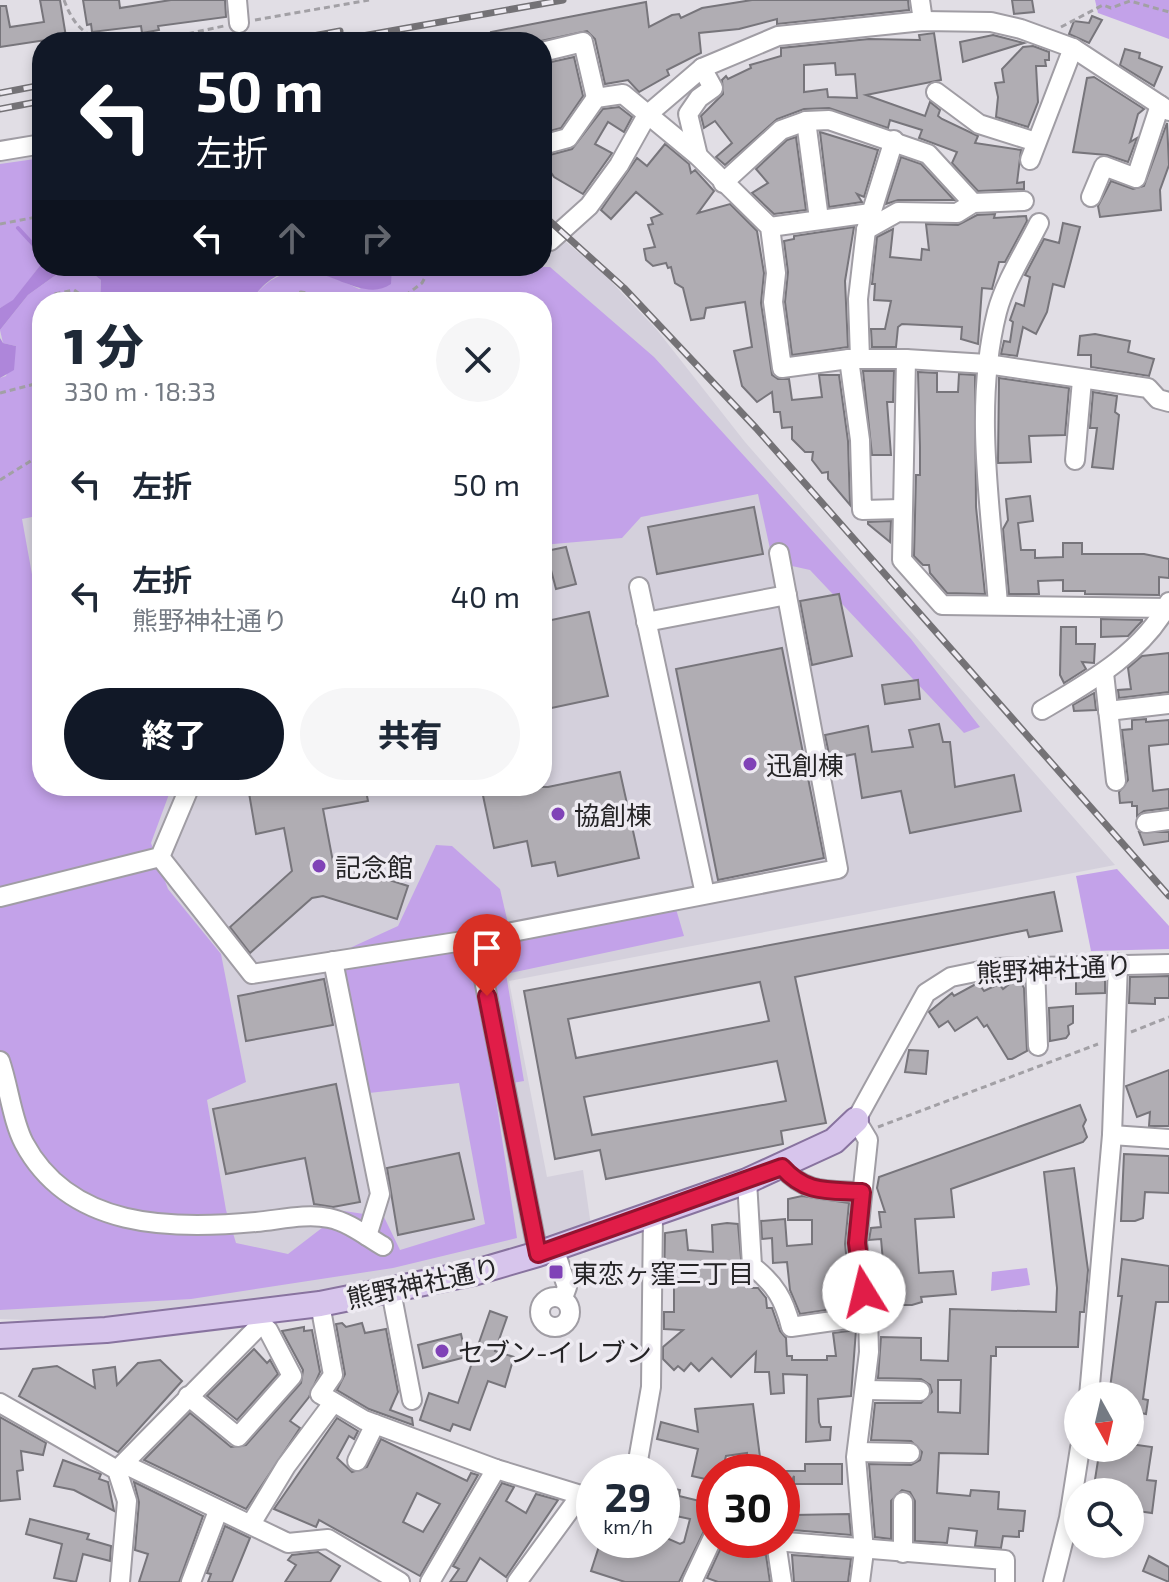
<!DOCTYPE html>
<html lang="ja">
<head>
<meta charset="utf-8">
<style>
	body { margin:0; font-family:"Exo 2","Noto Sans JP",sans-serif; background:#f6f6f7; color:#1f2937; height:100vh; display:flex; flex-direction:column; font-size:30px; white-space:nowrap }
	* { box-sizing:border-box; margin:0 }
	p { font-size:26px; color:#747a83 }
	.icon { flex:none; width:44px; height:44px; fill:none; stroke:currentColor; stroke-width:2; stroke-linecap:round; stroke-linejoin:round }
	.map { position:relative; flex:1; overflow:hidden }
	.side { position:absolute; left:32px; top:292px; width:520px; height:504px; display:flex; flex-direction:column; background:#fff; border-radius:32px; box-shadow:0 4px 12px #0003 }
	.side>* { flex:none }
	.top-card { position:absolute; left:32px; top:32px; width:520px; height:244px; border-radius:32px; box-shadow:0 4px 12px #0003; background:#111827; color:#fff; overflow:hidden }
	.needle { width:52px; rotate:172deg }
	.fabs { position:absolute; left:1064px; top:1382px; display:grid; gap:16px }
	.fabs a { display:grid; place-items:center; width:80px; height:80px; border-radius:50%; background:#fff; box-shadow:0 4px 12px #0003; font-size:40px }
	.speed { position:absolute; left:576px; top:1454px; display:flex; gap:16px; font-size:40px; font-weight:700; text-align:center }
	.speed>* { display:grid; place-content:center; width:104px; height:104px; border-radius:50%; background:#fff; box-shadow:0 4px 12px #0003; line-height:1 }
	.speed small { font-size:20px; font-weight:400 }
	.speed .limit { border:12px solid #d22; background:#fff; color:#111 }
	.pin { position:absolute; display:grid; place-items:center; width:68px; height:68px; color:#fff; margin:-82px -34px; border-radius:50% 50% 50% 0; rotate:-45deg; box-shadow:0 0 8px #0007 }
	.pin .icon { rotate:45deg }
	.me { position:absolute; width:88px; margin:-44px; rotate:351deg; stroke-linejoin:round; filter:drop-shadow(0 0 6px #0008) }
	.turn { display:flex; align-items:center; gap:28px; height:168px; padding:0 32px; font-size:36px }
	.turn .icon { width:104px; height:104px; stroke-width:2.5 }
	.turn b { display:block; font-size:56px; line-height:68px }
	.lanes { display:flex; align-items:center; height:76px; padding:0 32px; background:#0003; justify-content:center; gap:40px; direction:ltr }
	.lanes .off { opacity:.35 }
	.round { display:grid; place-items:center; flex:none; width:84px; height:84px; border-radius:42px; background:#f6f6f7 }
	.head { display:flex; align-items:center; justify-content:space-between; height:136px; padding:0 32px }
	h1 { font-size:48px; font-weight:800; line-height:60px }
	.primary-button { display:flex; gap:16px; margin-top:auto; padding:16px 32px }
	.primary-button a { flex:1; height:92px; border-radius:48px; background:#111827; color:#fff; font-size:32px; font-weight:800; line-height:92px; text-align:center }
	.primary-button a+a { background:#f6f6f7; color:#1f2937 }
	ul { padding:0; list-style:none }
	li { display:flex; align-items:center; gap:24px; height:112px; padding:0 32px }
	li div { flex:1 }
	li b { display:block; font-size:30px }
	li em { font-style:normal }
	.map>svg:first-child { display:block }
	.built { fill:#d4d0dc; fill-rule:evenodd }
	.green { fill:#c3a2e9 }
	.water { fill:#ae86da }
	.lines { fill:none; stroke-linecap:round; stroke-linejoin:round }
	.stream { stroke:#ae86da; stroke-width:4 }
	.building { fill:#b0adb3; stroke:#77757b; stroke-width:2; fill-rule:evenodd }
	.minor-casing { stroke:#a09da4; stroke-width:22 }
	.major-casing { stroke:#88739f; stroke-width:28 }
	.path { stroke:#a2a0a5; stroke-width:3; stroke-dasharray:6 4; stroke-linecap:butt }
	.minor { stroke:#fff; stroke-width:18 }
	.major { stroke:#d7c5ec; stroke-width:24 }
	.rail-casing { stroke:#747276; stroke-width:7 }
	.rail { stroke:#eeebf2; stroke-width:4; stroke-dasharray:12; stroke-linecap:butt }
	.route-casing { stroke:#92132f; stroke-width:20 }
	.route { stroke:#e11d48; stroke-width:14 }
	.poi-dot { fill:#8042b7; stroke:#eeebf2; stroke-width:3 }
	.labels { text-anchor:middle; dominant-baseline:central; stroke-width:7; stroke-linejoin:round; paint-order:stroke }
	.poi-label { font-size:26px; fill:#252426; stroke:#eeebf2; text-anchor:start }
	.street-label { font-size:26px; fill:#252426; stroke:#eeebf2 }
</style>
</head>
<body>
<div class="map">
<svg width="1169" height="1582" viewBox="0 0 1169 1582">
	<rect width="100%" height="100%" fill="#e1dee5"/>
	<path class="built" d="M42 148V266H542V251L566 242 602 272 657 330 745 442 1115 865 509 981 547 1177 583 1170 591 1226 483 1259 333 1291 80 1322 0 1319V156ZM42 302H542V786H42Z"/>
	<g class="green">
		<polygon points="1095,0 1169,0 1169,39 1098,13"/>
		<polygon points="42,158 42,263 13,301 0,308 0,164"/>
		<path d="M392 266 550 267 654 357 911 639 980 727 964 733 810 570 792 566 774 567 758 494 641 517 622 538 542 545V302H250C280 258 319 269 359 289L394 272Z"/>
		<polygon points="67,267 92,273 101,280 100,302 42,302 42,515 22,519 35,591 42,596 42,786 172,786 151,843 168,889 221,954 246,1082 207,1100 226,1210 236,1243 288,1254 344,1211 384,1217 400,1250 485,1224 459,1083 369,1093 329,975 352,947 398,926 436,845 452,846 500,889 512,941 676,909 684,936 506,974 524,1081 494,1086 517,1238 393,1268 191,1299 0,1310 0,378 6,376 16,346 3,343 0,330 28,295"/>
		<polygon points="1117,869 1169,926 1169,949 1091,951 1076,876"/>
		<polygon points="1027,1268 1030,1285 991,1291 992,1272"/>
	</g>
	<g class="water">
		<path d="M42 263V266H392L391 284C353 311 300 228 250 302H100L101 280 92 273 67 267 28 295 0 330V308L13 300Z"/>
		<polygon points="0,338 3,343 16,346 14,370 0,378"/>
	</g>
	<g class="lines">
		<polyline class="stream" points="18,228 42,254"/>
	</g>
	<g class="building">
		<polygon points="40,0 60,0 66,37 0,47 0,6 6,6 10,27 44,22"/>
		<polygon points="83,0 119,0 120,8 171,0 225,0 226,17 158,26 159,30 142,33 141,26 92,32 91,24 87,25"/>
		<polygon points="752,0 908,0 909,10 777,24 777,19 739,29 699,33 701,53 667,70 669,75 639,92 628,80 605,84 595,39 587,31 536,42 493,42 491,32 646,2 649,27 672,15 679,14 681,18 702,8"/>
		<polygon points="1012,0 1032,0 1034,12 1014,14"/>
		<polygon points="1092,16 1102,20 1089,43 1069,34 1074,21 1089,23"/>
		<path d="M934 33 941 80 866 95 925 116 930 102 940 110 938 116 942 119 978 136 975 143 1021 150 1017 183 1024 182V189L978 191 952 163 957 152 919 138 922 130 890 120 888 128 829 108 804 109 777 119 725 165 716 157 732 143 715 121 704 128 701 116 723 94 722 80 726 76 728 79 751 68 750 65 781 56V48L869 39 920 40 919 35ZM835 63 836 75 855 74 857 98 828 97 827 89 804 92V65Z"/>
		<polygon points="993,35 1024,43 963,62 960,42"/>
		<polygon points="1033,46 1049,52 1049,60 1045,60 1046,66 1036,66 1038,102 1028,127 996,117 998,97 995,83 1004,82 1002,69 1023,47"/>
		<polygon points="1125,49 1140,53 1139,58 1162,67 1154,86 1120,65"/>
		<polygon points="574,57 583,96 561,128 542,133 542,64"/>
		<polygon points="1094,77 1144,109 1138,114 1132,136 1130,142 1137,138 1128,162 1107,155 1073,152 1087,78"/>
		<polygon points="619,107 632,117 624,132 608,122 595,144 612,153 583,194 554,177 548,168 542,169 542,157 572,149 603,109"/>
		<polygon points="1167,123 1169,165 1160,190 1161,210 1100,217 1098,206 1111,181 1133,189 1144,186"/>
		<polygon points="820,132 878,150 864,197 857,194 862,202 829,207"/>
		<polygon points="796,137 806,210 774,214 752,193 768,183 756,169 787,140"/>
		<polygon points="665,144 689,164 691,173 695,170 714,191 698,213 730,204 757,231 764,273 761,303 772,375 778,379 789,379 792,400 822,397 819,375 839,375 848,441 850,505 828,479 828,472 822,473 812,460 813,452 805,452 792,439 792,427 782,428 780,412 774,412 772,392 757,402 742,386 734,351 752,347 745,302 706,308 704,318 691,320 683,288 675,283 671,267 668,268 666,263 653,266 646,260 644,249 655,247 648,225 653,224 651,218 662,214 636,192 611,219 601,210 637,158 647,166"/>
		<polygon points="901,157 921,164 954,200 898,200 886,204"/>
		<polygon points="995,214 994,218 1026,216 1027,221 1005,262 999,262 992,289 982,288 978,344 961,339 962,327 902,324 898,327 896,347 872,347 871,329 885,329 891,301 874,300 875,284 872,284 877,237 893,229 890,257 921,260 922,249 929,250 926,224 958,225 977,215"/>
		<polygon points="1063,223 1080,227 1064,287 1053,284 1047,312 1036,334 1023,327 1017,356 1001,354 1004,341 1010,342 1013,322 1010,320 1016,303 1024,306 1030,277 1025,275 1044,239 1059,243"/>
		<polygon points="854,227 845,281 848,347 792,355 785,302 788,272 784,241 794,239 794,236"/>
		<polygon points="1095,334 1130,341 1128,352 1154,359 1149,376 1091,367 1091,355 1078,355 1080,336"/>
		<polygon points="863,371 894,371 893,402 887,402 891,455 872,455"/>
		<polygon points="918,372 937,373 937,392 958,392 959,374 975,375 976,507 985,594 947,593 930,573 929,565 923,565 914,556 916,475 920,475 920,447"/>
		<polygon points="999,378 1069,388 1065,435 1029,436 1031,462 998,463"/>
		<polygon points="1093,392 1117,396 1115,412 1119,415 1113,469 1092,467 1097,428 1090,428"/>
		<polygon points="1030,496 1033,521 1018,523 1021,550 1035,550 1035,558 1063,557 1063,543 1082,543 1082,554 1144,554 1169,559 1169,578 1159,577 1159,595 1085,594 1085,591 1063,591 1063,580 1038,581 1039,594 1009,594 1003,529 1008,520 1006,499"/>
		<polygon points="754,507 763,554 657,574 648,527"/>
		<polygon points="891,521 890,542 868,524 868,522"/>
		<polygon points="566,547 576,584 556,589 546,551"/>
		<polygon points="839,594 852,656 812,665 800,601"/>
		<polygon points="589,612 608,696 542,710 542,622"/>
		<polygon points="1101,619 1142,620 1142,621 1128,636 1101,637"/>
		<polygon points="1061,627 1076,627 1076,644 1095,644 1094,663 1082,662 1086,669 1064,683 1060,675"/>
		<polygon points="782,648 824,858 718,880 676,669"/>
		<polygon points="1169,653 1169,692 1119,698 1118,690 1131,689 1128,668 1142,656"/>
		<polygon points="918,680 920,699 885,704 882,685"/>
		<polygon points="1094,693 1096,710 1074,711 1073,705"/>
		<polygon points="1146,719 1146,722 1169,720 1169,744 1149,746 1149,750 1153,791 1169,789 1169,808 1144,811 1137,816 1137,806 1132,806 1132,802 1120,803 1119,792 1128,780 1122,730 1132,729 1132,720"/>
		<polygon points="939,724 943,742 950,742 955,787 1014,775 1021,811 910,833 901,791 862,798 855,754 830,759 825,735 868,726 872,752 913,747 909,730"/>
		<polygon points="620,772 639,858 558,876 555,862 532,866 527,841 494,848 481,786 548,787"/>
		<polygon points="274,786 365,786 368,801 323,809 333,862 408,886 397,919 323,896 312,898 250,953 230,927 292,871 284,828 256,834 249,793"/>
		<polygon points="1139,832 1169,832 1169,841 1144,845"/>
		<path d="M1054 892 1062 931 1029 937 1027 930 795 977 826 1123 781 1131 783 1144 606 1179 600 1150 555 1159 524 991ZM760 982 769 1021 576 1058 568 1019ZM777 1061 786 1101 592 1135 584 1097Z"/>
		<polygon points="1169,976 1169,998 1155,998 1155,1004 1129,1003 1130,977"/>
		<polygon points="1105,977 1105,993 1076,994 1076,978"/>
		<polygon points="324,979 333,1025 246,1041 238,996"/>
		<polygon points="1012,982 1021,983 1024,988 1027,1051 1012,1059 1008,1059 987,1025 984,1027 977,1017 955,1031 948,1021 939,1027 929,1012 952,993 954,996 974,985 979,984 984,991 999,984 1003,989"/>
		<polygon points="1073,1006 1073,1023 1068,1026 1069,1034 1066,1038 1050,1041 1049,1008"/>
		<polygon points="909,1050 928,1051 926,1074 905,1072"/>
		<polygon points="1169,1070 1169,1126 1149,1126 1150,1112 1137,1117 1126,1086"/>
		<polygon points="336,1084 360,1202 333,1207 314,1204 305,1158 226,1174 213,1109"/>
		<polygon points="1080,1105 1086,1120 1083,1126 1087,1137 1083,1142 951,1189 954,1217 915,1219 919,1273 953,1271 956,1294 921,1297 922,1302 912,1305 887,1305 881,1239 869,1240 871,1228 881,1227 879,1212 885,1212 877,1188 879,1177"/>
		<polygon points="459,1153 474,1219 398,1235 387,1168"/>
		<polygon points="1124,1154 1169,1156 1169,1193 1145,1192 1143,1218 1135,1221 1121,1221"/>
		<path d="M1074 1168 1088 1270 1084 1312H1080L1078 1347H996V1356H991L988 1454 939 1453 937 1493 970 1496 971 1490 999 1492 998 1509 1025 1511 1023 1531H1019V1537L1003 1536 1001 1548 975 1546 977 1531 949 1528 947 1543 915 1541V1501L910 1492 902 1490 891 1501V1539L875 1537 869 1464 911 1465 920 1460 922 1452 911 1441 871 1440 875 1403H921L932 1392 930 1385 921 1379 878 1378 881 1337 921 1338V1360L948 1361 950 1309 1056 1312 1057 1288 1044 1172ZM938 1380H961L960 1413 938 1412Z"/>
		<polygon points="802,1196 849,1203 845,1244 852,1306 800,1314 790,1290 787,1262 773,1263 772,1238 762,1239 761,1221 785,1219 787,1246 812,1244 812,1220 788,1220 788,1199"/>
		<polygon points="727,1223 738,1224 743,1281 749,1281 748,1288 758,1288 766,1298 767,1308 772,1308 780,1331 786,1338 787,1356 792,1356 792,1360 827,1360 827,1356 836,1356 833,1333 856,1330 851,1396 818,1399 819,1422 821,1427 831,1427 830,1440 806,1442 807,1375 783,1374 784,1393 771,1394 769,1372 755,1372 756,1352 731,1377 712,1358 699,1371 691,1363 684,1371 678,1366 674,1370 663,1359 663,1347 683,1330 664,1329 664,1312 674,1312 674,1284 664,1284 665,1233 686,1230 688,1250 713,1252 712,1225"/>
		<polygon points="1122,1259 1169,1266 1169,1302 1156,1302 1143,1399 1148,1400 1146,1414 1130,1411 1130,1396 1109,1396 1122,1296 1118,1296"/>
		<polygon points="490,1311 507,1317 495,1351 514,1357 505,1387 488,1381 470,1430 453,1424 450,1431 420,1420 429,1393 458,1403"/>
		<polygon points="342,1323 346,1327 362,1323 365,1333 386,1329 398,1392 390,1410 412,1418 413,1425 369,1409 337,1390 345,1374 336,1324"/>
		<polygon points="304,1327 304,1331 312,1330 320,1372 309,1397 290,1421 300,1428 246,1509 144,1460 190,1413 231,1447 246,1445 301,1383 303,1370 282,1331"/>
		<polygon points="461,1334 466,1357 423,1368 418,1345"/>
		<polygon points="254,1349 267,1363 270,1360 278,1374 237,1420 207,1396"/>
		<polygon points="160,1360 182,1381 118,1452 19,1396 33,1369 57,1366 95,1388 93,1370 115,1367 117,1385 138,1363"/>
		<polygon points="753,1404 762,1472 747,1472 747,1453 726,1456 722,1472 714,1472 714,1481 692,1476 698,1449 657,1439 661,1422 698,1432 695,1409"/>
		<polygon points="0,1417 46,1443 43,1455 21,1451 23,1470 17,1471 20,1499 0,1501"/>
		<path d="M337 1418 358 1431 354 1439 349 1436 337 1458 352 1472 367 1467 381 1439 467 1481 471 1473 478 1475 420 1576 319 1520 316 1527 274 1509ZM417 1493 440 1504 423 1532 403 1522Z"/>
		<polygon points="1130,1444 1152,1447 1147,1480 1156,1481 1152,1513 1130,1510 1130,1492 1093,1492 1100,1448 1130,1448"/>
		<polygon points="63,1460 101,1474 99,1479 108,1482 114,1511 74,1490 54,1486"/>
		<polygon points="805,1464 842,1464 842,1484 794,1484 794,1476 782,1504 782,1471 805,1471"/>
		<polygon points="134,1482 203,1516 179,1582 139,1582 148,1554 135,1550 139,1502"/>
		<polygon points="502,1483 514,1487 506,1501 526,1513 536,1494 558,1500 506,1577 480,1558 466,1582 450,1582 459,1569 453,1566"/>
		<polygon points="665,1487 680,1490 679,1496 712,1504 707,1525 679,1582 625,1582 591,1571 601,1540 662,1540 662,1536 680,1544 684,1542 690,1519 662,1513"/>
		<polygon points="849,1514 851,1535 793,1530 793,1515"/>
		<polygon points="30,1519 89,1534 87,1539 111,1546 110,1561 83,1554 76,1582 54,1578 62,1544 26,1534"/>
		<polygon points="225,1526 250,1538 232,1582 208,1582 211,1574 207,1573"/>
		<polygon points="723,1543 757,1556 758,1553 766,1555 770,1582 718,1582 707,1578"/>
		<polygon points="318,1552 340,1566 330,1582 285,1582 296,1565 288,1560 292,1555"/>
		<polygon points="792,1555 851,1559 848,1582 794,1582"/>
		<polygon points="1149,1556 1169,1567 1169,1582 1143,1571"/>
	</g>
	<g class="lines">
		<defs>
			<g id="minor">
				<polyline points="237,0 239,23"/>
				<polyline points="920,0 923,21"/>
				<polyline points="542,52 583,42 596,98"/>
				<polyline points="936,92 979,124 1036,142"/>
				<polyline points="806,121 819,219"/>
				<polyline points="542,145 568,138 596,98 623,94 698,156 770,227 776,273 773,302 782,368 849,359 906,359 987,364 1148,388 1158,399 1169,402"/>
				<polyline points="0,151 42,144"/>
				<polyline points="698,156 688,114 699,98 713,88 702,68"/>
				<polyline points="1030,160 1073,48"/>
				<polyline points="723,183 781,130 806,121 829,120 928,154 973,203"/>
				<polyline points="1091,197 1104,166 1136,178 1160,105"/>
				<polyline points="770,227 871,213"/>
				<polyline points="866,230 898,212 957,213 973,203 1024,201"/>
				<polyline points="542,243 550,241 589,206 619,165 647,115 702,68 778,36 923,21 991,22 1021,29 1073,48 1169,111"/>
				<polyline points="860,358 858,299 866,230 894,140"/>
				<polyline points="849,359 860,440 862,510 901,509"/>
				<polyline points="906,359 902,560 942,605 1169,608"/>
				<polyline points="1075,460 1082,380"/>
				<polyline points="639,587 705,894"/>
				<path d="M998 605C991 508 973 407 997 312 1005 282 1025 251 1039 223"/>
				<polyline points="646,622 787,595"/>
				<polyline points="1104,673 1116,781"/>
				<path d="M1042 710C1088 683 1144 652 1169 602"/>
				<polyline points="1108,711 1169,704"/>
				<polyline points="1146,823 1169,820"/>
				<polyline points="160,857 252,974 476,939"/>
				<polyline points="0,897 160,857 190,786"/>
				<polyline points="333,961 380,1194 367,1236"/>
				<polyline points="1035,966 1038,1046"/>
				<path d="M0 1061C9 1087 12 1120 24 1143 70 1229 171 1230 256 1222 279 1220 306 1213 329 1218 349 1222 366 1236 383 1246"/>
				<polyline points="1112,1135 1169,1139"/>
				<path d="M782 1167C806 1194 827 1190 862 1192"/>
				<path d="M747 1181 752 1266C775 1284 784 1299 791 1327L868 1316"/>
				<polyline points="554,1248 567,1287 563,1298"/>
				<polyline points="538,1254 476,939 838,869 779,553"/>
				<polyline points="391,1291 412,1400"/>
				<circle cx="555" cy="1312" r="15"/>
				<polyline points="320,1304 333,1375 320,1394 364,1420 496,1469 594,1499"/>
				<polyline points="866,1390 920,1391"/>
				<polyline points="188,1396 238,1437 292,1376 268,1330 261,1324"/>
				<polyline points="1089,1396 1112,1135 1118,963"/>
				<polyline points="0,1403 117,1470 127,1501 120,1582"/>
				<polyline points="857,1452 910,1453"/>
				<polyline points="357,1461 375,1424"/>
				<polyline points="124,1464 288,1543 328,1539 400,1582"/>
				<polyline points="117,1470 261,1324 260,1312"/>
				<polyline points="636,1472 651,1387 653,1215"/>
				<polyline points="251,1524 286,1466 333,1403"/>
				<polyline points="762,1540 1005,1560 1005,1582"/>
				<polyline points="776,1542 782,1582"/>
				<polyline points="903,1553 903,1502"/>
				<polyline points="191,1582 218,1511"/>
				<polyline points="430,1582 496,1469"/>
				<polyline points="517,1582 580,1496"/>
				<polyline points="692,1582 714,1535"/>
				<polyline points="860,1582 864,1551 856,1457 869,1352 868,1316 857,1243 868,1140 856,1120 926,993 951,977 995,968 1169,964"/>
				<polyline points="1053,1582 1069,1518 1080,1448"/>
			</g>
			<polyline id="major" points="0,1336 106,1330 320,1304 473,1273 538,1254 747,1181 834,1141 856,1120"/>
		</defs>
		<use href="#minor" class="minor-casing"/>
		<use href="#major" class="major-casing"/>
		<g class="path">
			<path d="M64 0C73 24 84 37 110 42"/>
			<polyline points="255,20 369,0"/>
			<polyline points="1061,27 1103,5 1111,8 1130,1 1169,12"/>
			<polyline points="149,42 224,26"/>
			<polyline points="0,224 42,216"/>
			<polyline points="49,302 54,294 74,290 91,302"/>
			<polyline points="271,302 301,292 352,302"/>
			<polyline points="397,302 422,283 431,266"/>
			<polyline points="39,383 38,319 42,312"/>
			<polyline points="0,393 39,383 42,386"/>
			<polyline points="0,480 42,454"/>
			<polyline points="1131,1032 1169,1017"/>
			<polyline points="878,1127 1098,1044"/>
		</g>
		<use href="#minor" class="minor"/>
		<use href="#major" class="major"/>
		<defs>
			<g id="rail">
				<polyline points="281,42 340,31"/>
				<polyline points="329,42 563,0"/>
				<polyline points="0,93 42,85"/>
				<polyline points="0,109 42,101"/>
				<polyline points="542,214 624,288 756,428 1169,896"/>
			</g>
		</defs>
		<use href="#rail" class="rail-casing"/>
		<use href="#rail" class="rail"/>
	</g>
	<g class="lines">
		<defs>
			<path id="route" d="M487 996 538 1254 782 1167C806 1194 827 1190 862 1192L857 1243 864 1292"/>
		</defs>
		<use href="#route" class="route-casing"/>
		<use href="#route" class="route"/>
	</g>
	<g class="poi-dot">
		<circle cx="750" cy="764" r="8"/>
		<circle cx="558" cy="814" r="8"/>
		<circle cx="319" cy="866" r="8"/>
		<rect x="548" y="1264" width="16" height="16" rx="4"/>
		<circle cx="442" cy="1351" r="8"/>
	</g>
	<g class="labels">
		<g class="poi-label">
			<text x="766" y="764">迅創棟</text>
			<text x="574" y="814">協創棟</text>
			<text x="335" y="866">記念館</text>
			<text x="572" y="1272">東恋ヶ窪三丁目</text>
			<text x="458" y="1351">セブン-イレブン</text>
		</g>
		<g class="street-label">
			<text transform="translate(1054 968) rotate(-3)">熊野神社通り</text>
			<text transform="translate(423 1282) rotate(-12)">熊野神社通り</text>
		</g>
	</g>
</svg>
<div class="fabs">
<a><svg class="needle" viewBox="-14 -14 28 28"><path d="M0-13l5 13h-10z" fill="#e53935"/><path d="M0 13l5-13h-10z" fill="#747a83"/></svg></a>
<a><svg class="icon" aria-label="search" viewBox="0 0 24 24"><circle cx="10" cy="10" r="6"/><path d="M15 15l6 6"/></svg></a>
</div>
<div class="speed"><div>29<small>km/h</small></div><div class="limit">30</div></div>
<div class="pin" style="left:487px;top:996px;background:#d93025"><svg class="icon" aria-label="arrive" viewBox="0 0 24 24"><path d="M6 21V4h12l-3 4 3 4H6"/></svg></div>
<svg class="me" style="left:864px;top:1292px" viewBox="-20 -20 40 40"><circle r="19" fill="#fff"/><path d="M0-13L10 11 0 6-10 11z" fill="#e11d48"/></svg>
<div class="top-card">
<div class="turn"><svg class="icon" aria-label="left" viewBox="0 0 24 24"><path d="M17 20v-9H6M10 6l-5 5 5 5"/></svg><div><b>50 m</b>左折</div></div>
<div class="lanes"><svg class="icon" aria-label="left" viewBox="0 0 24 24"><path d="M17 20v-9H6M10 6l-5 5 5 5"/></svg><svg class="icon off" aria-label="ahead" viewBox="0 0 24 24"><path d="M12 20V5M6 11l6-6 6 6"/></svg><svg class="icon off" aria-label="right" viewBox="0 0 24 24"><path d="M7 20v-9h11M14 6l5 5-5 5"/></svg></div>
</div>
<section class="side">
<div class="head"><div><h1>1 分</h1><p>330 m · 18:33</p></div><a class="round"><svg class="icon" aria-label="close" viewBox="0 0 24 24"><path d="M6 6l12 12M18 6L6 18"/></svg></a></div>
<ul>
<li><svg class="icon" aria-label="left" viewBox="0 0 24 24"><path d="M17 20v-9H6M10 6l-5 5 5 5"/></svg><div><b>左折</b></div><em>50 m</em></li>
<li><svg class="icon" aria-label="left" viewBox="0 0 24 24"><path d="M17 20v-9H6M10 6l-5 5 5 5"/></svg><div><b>左折</b><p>熊野神社通り</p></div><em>40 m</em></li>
</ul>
<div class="primary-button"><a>終了</a><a>共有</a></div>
</section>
</div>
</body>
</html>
